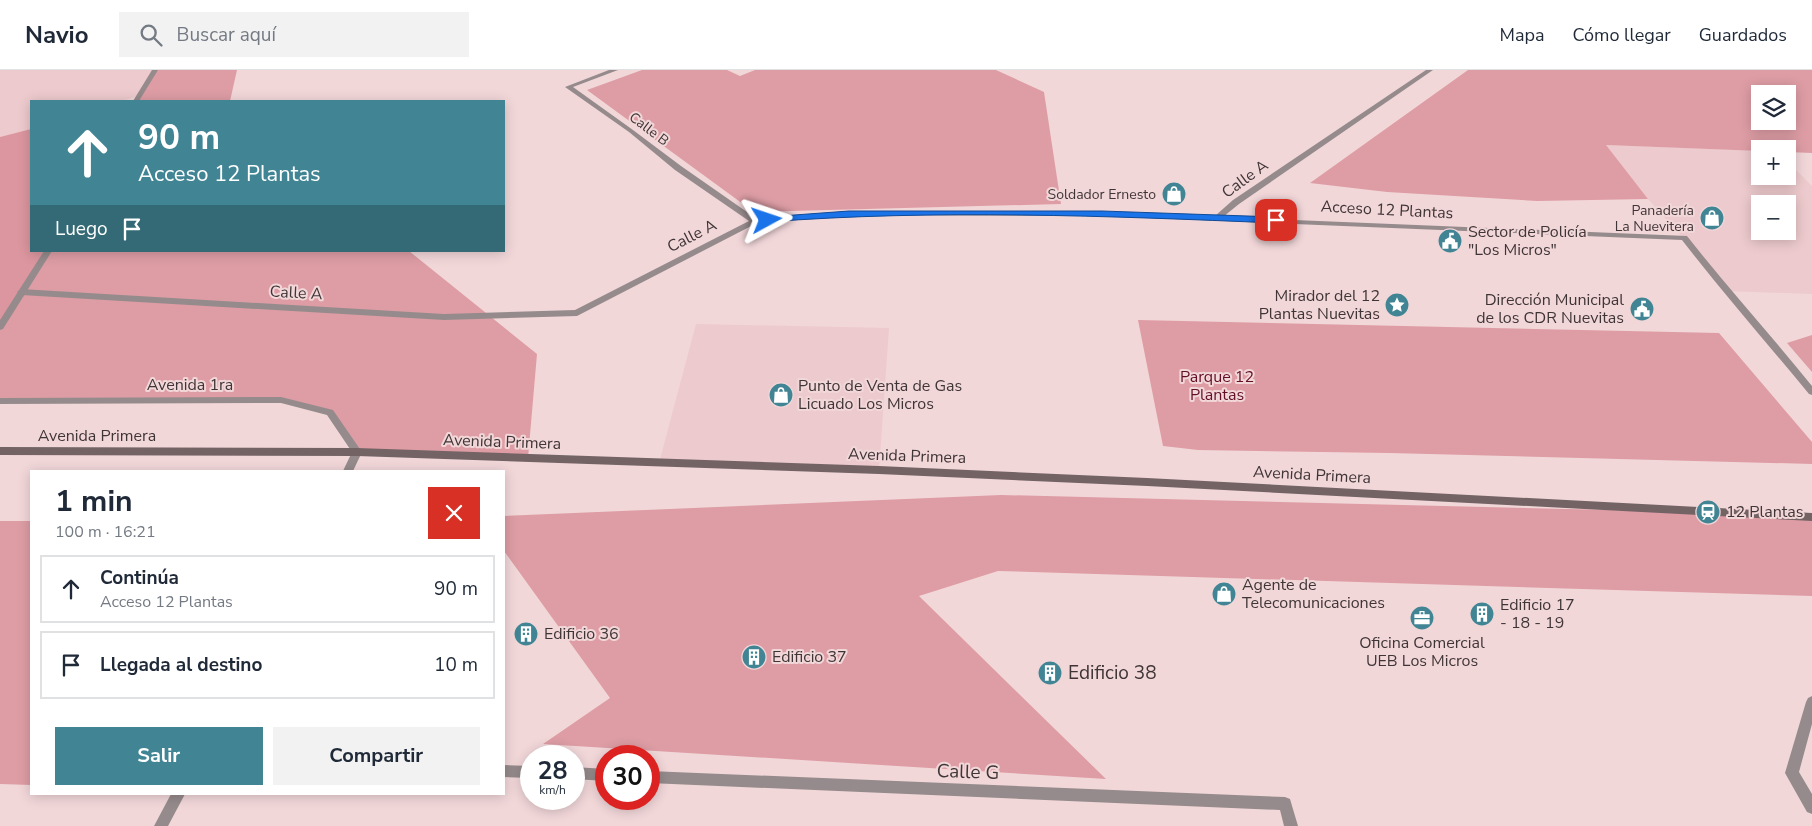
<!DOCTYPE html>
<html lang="es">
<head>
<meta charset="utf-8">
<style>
	body { margin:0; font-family:"Nunito Sans",sans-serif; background:#f2f2f3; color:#1f2937; height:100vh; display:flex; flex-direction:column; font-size:19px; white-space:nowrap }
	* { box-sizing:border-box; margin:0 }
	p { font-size:16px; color:#747a83 }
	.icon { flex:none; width:28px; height:28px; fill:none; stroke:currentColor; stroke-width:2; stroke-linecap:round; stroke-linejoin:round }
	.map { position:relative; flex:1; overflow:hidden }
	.panel { position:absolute; left:30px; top:400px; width:475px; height:325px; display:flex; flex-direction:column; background:#fff; border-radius:0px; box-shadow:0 2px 12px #0003 }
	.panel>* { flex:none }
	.guide { position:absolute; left:30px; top:30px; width:475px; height:152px; border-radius:0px; box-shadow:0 2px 12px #0003; background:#418594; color:#fff; overflow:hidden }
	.controls { position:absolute; left:1751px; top:15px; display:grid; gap:10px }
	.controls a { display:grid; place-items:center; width:45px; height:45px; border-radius:0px; background:#fff; box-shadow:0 2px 12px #0003; font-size:25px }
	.speed { position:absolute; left:520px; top:675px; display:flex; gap:10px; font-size:25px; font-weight:700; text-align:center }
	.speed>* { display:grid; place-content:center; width:65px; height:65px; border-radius:50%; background:#fff; box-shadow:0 2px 12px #0003; line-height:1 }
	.speed small { font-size:12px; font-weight:400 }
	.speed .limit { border:8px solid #d22; background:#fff; color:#111 }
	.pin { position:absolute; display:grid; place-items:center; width:42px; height:42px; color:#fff; margin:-21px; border-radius:10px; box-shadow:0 2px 8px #0006 }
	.me { position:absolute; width:55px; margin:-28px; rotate:85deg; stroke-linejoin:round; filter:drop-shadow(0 0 4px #0008) }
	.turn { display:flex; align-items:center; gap:18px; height:105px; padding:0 25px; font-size:22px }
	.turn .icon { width:65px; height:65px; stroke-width:2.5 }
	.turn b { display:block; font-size:35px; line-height:42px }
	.then { display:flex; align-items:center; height:48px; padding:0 25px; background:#0003; gap:10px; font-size:19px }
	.round { display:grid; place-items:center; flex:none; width:52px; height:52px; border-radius:0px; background:#f2f2f3 }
	.summary { display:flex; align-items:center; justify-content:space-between; height:85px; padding:0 25px }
	h1 { font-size:30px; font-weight:700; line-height:38px }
	.cta { display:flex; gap:10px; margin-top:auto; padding:10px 25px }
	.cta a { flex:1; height:58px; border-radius:0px; background:#418594; color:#fff; font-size:20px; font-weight:700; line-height:58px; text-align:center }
	.cta a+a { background:#f2f2f3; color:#1f2937 }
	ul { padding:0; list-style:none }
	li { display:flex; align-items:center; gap:15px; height:68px; margin:0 10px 8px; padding:0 15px; border:2px solid #e0e1e3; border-radius:0px }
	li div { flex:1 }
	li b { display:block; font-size:19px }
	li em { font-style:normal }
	header { display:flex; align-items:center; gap:30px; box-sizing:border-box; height:70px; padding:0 25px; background:#fff; border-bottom:1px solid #e0e1e3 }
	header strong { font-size:24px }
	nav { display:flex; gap:28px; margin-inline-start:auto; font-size:18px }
	.search { width:350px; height:45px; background:#f2f2f3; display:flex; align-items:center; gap:12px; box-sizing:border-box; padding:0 18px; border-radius:0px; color:#747a83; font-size:19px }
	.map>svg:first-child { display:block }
	.built { fill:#edcacd; fill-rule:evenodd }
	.green { fill:#de9da5; fill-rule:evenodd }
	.forest { fill:#dc969f }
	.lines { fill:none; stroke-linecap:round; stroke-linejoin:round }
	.minor { fill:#968b8c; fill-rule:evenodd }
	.tertiary { fill:#968b8c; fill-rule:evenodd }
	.secondary { fill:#736365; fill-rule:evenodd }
	.route { fill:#1a73e8; stroke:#114b97 }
	.labels { text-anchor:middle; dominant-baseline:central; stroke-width:4; stroke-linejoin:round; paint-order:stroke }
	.far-street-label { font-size:14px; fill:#403536; stroke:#f2d7d9 }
	.far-poi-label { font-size:14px; fill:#403536; stroke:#f2d7d9; text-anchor:end }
	.street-label { font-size:16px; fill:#403536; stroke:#f2d7d9 }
	.poi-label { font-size:16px; fill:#403536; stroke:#f2d7d9; text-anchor:start }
	.park-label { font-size:16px; fill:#631026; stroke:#f2d7d9 }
	.near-poi-label { font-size:19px; fill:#403536; stroke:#f2d7d9; text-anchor:start }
	.near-street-label { font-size:19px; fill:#403536; stroke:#f2d7d9 }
</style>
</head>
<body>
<header>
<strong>Navio</strong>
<div class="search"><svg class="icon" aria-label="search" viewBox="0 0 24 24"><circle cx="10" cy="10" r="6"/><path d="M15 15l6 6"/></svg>Buscar aquí</div>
<nav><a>Mapa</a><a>Cómo llegar</a><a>Guardados</a></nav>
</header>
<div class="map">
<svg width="1812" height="756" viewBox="0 0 1812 756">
	<rect width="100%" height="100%" fill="#f2d7d9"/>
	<g class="built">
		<polygon points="0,0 155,0 140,25 122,31 31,31 31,59 0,67"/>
		<path d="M1605 75 1760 81V106H1788V92L1812 116V224L1726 221 1715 204 1648 129ZM1760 134H1788V161H1760Z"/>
		<polygon points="696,254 889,258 879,400 659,393"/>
	</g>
	<g class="green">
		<polygon points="155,0 237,0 230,31 135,31"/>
		<polygon points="642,0 727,0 740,6 755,0 996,0 1044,22 1061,134 754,142 587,20"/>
		<path d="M1468 0H1812V83L1788 82V79H1760V81L1606 75 1648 129 1537 131 1387 122 1310 113ZM1760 24H1788V51H1760Z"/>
		<polygon points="45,181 409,181 537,284 528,388 357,382 330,342 281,330 0,331 0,257"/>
		<polygon points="1138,250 1719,263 1812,372 1812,394 1389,383 1198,380 1163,376"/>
		<polygon points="1812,265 1812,302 1787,273"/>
		<polygon points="1001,425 1812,445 1812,526 998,501 919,526 1106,709 543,674 610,628 504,481 504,446"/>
		<polygon points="0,451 31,451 31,715 0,714"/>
	</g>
	<polygon class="forest" points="31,59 31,181 48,181 0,257 0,67"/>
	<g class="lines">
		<g class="minor">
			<path d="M609 0H618L573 17 633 60 681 96 757 149 849 141 1102 142 1215 146 1233 130 1426 0H1433L1239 134 1223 147 1687 166C1727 217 1771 265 1812 316V325L1809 324C1767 273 1723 223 1682 170L1102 146 849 145 757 153 577 246 444 250 21 225 17 222 21 219 444 244 575 240 749 151 675 100 629 62 565 17Z"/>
			<polygon points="1812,626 1812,654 1799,702 1812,724 1812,744 1807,742 1785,703 1806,632 1808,628"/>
			<polygon points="504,695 531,696 531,708 504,707"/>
			<polygon points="574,697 606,699 606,711 574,709"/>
			<polygon points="649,701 1285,727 1290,729 1298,756 1284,756 1280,740 649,713"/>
		</g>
		<g class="tertiary">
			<polygon points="152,0 158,0 139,31 133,31"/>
			<polygon points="44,181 52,181 3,259 0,260 0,250"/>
			<polygon points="281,327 333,340 362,382 353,401 343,401 352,382 327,345 281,333 0,334 0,328"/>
			<polygon points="171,724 185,724 168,756 154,756"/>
		</g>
		<polygon class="secondary" points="0,377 357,378 879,396 1147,408 1812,443 1812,451 1147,416 879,404 357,386 0,385"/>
	</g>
	<path class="route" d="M849 141H1102L1276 147 1281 150 1276 153C1107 146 936 139 767 152L763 150 767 147Z"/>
	<defs>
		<symbol id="shop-disc" viewBox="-11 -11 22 22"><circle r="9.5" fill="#418594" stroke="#f2d7d9"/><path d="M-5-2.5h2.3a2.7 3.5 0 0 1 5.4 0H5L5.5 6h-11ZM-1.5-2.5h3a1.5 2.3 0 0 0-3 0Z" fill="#fff"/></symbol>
		<symbol id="civic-disc" viewBox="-11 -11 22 22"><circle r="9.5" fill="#418594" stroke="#f2d7d9"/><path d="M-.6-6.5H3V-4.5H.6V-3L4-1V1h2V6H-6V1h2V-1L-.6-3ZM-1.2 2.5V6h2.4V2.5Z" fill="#fff"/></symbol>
		<symbol id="sight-disc" viewBox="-11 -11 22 22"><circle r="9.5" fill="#418594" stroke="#f2d7d9"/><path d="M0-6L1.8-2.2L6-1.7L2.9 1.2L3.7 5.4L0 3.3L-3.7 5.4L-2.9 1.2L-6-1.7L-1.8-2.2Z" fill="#fff"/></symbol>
		<symbol id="station-disc" viewBox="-11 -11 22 22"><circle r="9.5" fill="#418594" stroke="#f2d7d9"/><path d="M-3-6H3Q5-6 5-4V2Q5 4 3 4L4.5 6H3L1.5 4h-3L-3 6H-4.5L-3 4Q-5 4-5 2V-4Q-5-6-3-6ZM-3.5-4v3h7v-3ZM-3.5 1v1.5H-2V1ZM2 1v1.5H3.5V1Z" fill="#fff"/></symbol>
		<symbol id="building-disc" viewBox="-11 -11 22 22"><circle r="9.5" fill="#418594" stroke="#f2d7d9"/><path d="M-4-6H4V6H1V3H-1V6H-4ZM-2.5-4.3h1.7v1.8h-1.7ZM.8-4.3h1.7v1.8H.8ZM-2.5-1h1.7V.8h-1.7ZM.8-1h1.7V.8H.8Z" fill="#fff"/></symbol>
		<symbol id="office-disc" viewBox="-11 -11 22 22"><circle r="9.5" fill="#418594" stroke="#f2d7d9"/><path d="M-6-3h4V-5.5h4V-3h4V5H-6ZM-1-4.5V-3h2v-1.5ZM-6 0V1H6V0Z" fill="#fff"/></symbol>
	</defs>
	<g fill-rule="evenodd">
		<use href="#shop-disc" x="1160" y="110" width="28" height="28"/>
		<use href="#shop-disc" x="1698" y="134" width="28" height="28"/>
		<use href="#civic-disc" x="1436" y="157" width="28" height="28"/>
		<use href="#sight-disc" x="1383" y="221" width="28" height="28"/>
		<use href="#civic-disc" x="1628" y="225" width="28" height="28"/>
		<use href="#shop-disc" x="767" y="311" width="28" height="28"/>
		<use href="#station-disc" x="1694" y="428" width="28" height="28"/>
		<use href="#shop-disc" x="1210" y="510" width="28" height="28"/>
		<use href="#building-disc" x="1468" y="530" width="28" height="28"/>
		<use href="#office-disc" x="1408" y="534" width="28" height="28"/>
		<use href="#building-disc" x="512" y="550" width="28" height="28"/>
		<use href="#building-disc" x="740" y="573" width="28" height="28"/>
		<use href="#building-disc" x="1036" y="589" width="28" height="28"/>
	</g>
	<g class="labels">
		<g class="far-street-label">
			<text transform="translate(649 59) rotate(37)">Calle B</text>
		</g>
		<g class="far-poi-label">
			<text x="1156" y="124">Soldador Ernesto</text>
			<text x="1694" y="140">Panadería<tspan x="1694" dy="16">La Nuevitera</tspan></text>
		</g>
		<g class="street-label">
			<text transform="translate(1245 109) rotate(-36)">Calle A</text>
			<text transform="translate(1387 140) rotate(3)">Acceso 12 Plantas</text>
			<text transform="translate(692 166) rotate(-27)">Calle A</text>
			<text transform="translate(296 223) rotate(3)">Calle A</text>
			<text x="190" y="315">Avenida 1ra</text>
			<text x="97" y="366">Avenida Primera</text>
			<text transform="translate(502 372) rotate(2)">Avenida Primera</text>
			<text transform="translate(907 386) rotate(2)">Avenida Primera</text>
			<text transform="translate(1312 405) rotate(3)">Avenida Primera</text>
		</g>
		<g class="poi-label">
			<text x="1468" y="162">Sector de Policía<tspan x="1468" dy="18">"Los Micros"</tspan></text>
			<text x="1380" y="226" text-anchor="end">Mirador del 12<tspan x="1380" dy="18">Plantas Nuevitas</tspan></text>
			<text x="1624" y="230" text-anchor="end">Dirección Municipal<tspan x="1624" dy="18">de los CDR Nuevitas</tspan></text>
			<text x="798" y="316">Punto de Venta de Gas<tspan x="798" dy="18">Licuado Los Micros</tspan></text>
			<text x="1726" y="442">12 Plantas</text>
			<text x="1242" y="515">Agente de<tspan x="1242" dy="18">Telecomunicaciones</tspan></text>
			<text x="1500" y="535">Edificio 17<tspan x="1500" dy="18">- 18 - 19</tspan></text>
			<text x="544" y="564">Edificio 36</text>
			<text x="1422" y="573" text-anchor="middle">Oficina Comercial<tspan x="1422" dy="18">UEB Los Micros</tspan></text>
			<text x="772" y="587">Edificio 37</text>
		</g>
		<g class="park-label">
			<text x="1217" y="307">Parque 12<tspan x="1217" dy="18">Plantas</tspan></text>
		</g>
		<g class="near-poi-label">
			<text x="1068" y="603">Edificio 38</text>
		</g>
		<g class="near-street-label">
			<text transform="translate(968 702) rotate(2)">Calle G</text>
		</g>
	</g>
</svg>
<div class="controls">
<a><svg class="icon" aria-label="layers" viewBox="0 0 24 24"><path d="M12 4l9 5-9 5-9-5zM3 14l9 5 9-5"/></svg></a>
<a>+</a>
<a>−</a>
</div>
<div class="speed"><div>28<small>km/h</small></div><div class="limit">30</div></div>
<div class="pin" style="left:1276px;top:150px;background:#d93025"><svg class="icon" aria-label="arrive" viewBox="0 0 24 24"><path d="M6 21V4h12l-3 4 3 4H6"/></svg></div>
<svg class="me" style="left:767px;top:150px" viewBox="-20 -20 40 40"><path d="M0-17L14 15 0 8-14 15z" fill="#1a73e8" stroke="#fff" stroke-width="4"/></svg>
<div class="guide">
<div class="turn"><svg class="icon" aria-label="ahead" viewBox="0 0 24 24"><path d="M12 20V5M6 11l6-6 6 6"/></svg><div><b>90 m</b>Acceso 12 Plantas</div></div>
<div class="then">Luego<svg class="icon" aria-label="arrive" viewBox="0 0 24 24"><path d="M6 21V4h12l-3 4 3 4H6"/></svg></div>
</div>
<section class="panel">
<div class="summary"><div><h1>1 min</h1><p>100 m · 16:21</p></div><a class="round" style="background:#d93025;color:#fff"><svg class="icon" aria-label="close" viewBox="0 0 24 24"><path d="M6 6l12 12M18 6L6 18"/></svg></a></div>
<ul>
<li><svg class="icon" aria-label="ahead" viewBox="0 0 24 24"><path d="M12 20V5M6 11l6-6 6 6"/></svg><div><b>Continúa</b><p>Acceso 12 Plantas</p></div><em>90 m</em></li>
<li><svg class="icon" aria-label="arrive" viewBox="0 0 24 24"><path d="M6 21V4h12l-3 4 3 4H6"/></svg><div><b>Llegada al destino</b></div><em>10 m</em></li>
</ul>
<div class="cta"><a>Salir</a><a>Compartir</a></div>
</section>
</div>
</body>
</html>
